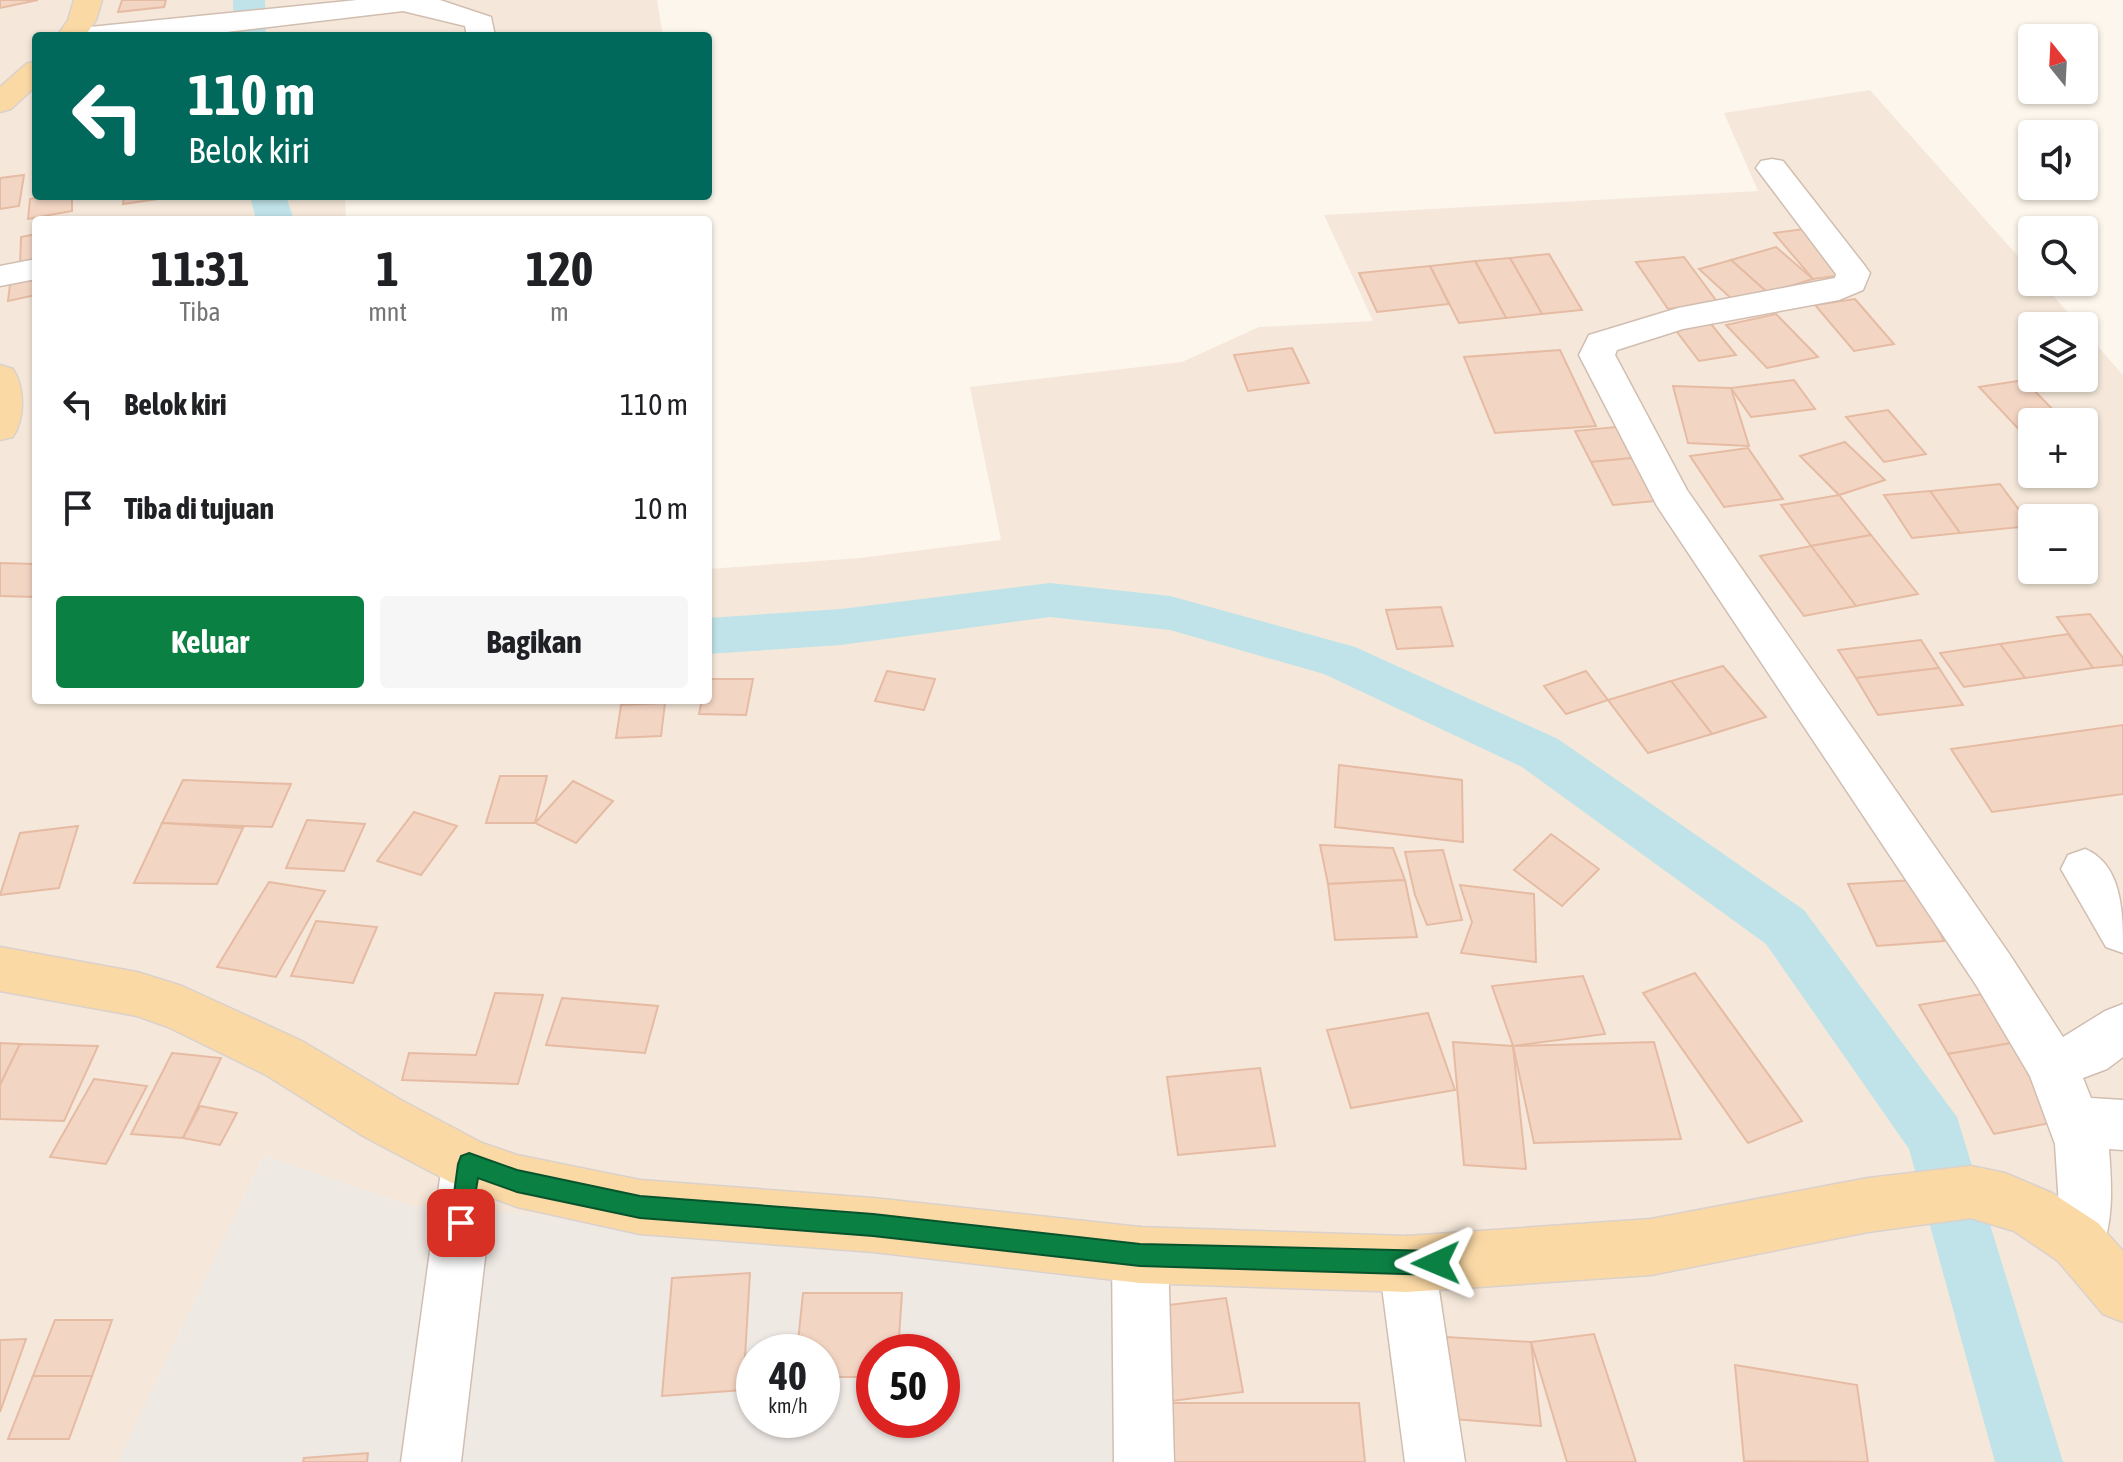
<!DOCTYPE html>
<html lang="id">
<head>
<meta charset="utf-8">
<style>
	body { margin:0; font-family:"Asap Condensed",sans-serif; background:#f6f6f6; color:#202124; height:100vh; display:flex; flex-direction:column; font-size:30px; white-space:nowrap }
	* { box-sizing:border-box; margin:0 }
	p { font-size:26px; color:#757577 }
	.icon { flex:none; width:44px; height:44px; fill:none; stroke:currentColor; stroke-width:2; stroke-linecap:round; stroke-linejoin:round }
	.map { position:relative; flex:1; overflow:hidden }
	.side { position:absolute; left:32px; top:216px; width:680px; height:488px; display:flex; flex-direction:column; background:#fff; border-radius:8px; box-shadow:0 2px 6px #0004 }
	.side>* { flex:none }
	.banner { position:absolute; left:32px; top:32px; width:680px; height:168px; border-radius:8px; box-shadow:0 2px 6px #0004; background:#00695c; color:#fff; overflow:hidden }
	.needle { width:52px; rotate:342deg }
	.buttons { position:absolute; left:2018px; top:24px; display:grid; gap:16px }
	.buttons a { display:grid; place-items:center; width:80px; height:80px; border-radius:8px; background:#fff; box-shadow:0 2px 6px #0004; font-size:40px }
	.speed { position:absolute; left:736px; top:1334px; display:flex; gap:16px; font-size:40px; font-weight:700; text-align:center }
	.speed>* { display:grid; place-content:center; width:104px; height:104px; border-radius:50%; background:#fff; box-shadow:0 2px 6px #0004; line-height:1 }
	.speed small { font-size:20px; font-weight:400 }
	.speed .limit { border:12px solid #d22; background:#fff; color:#111 }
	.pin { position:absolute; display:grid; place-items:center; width:68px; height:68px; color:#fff; margin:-34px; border-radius:16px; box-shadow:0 4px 12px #0006 }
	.me { position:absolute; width:88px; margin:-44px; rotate:269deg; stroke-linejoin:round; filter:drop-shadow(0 0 6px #0008) }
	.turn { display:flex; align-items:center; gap:28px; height:168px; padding:0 24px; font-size:36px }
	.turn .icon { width:104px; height:104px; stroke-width:2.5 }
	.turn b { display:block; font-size:56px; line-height:68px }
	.eta { display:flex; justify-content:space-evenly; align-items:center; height:136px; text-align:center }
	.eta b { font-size:48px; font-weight:700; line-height:56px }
	.primary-button { display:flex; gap:16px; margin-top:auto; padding:16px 24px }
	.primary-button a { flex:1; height:92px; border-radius:8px; background:#0b8043; color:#fff; font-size:32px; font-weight:700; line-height:92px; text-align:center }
	.primary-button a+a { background:#f6f6f6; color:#202124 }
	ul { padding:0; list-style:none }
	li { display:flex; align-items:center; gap:24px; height:104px; padding:0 24px }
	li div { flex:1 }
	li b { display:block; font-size:30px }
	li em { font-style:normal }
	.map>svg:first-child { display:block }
	.residential { fill:#f5e8da; fill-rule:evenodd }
	.industrial { fill:#efe9e4; fill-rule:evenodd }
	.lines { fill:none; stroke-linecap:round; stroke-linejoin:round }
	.canal { fill:#bfe3e8; fill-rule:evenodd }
	.building { fill:#f3d5c3; stroke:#e6bba3; stroke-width:2 }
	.minor-casing { stroke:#d1beb0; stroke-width:3 }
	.major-casing { stroke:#dad1cd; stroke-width:3 }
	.minor { fill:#fff; fill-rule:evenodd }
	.major { fill:#fbd9a5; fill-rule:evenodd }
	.route { fill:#0b8043; stroke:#07532c; stroke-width:2 }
</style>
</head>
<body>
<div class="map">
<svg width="2123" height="1462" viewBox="0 0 2123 1462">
	<rect width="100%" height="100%" fill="#fdf6ec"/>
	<path class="residential" d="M0 0H657L663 36H36V196H345L346 220H36V700H708V569L860 558 1001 540 970 387 1182 362 1259 327 1373 321 1324 215 1758 191 1724 113 1870 90 2032 272V282H2041L2080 326H2032V378H2084V331L2123 375V1462H1142L1131 1255 410 1206 264 1155 118 1462H0ZM2032 422H2084V474H2032ZM2032 518H2084V570H2032Z"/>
	<path class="industrial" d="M264 1155 410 1206 1132 1255 1142 1462H118ZM754 1352H822V1420H754ZM874 1352H942V1420H874Z"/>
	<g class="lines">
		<g class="canal">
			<polygon points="233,0 265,0 266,36 234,36"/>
			<polygon points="250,196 286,196 294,220 256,220"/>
			<polygon points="1050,583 1170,596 1355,647 1558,739 1804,910 1957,1117 2063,1462 1995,1462 1909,1149 1766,944 1522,767 1324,674 1170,630 1050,617 841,645 708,654 708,618 841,609"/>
		</g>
	</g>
	<g class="building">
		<polygon points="0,0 38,0 0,8"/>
		<polygon points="122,0 166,0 164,7 118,12"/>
		<polygon points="24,175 19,206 0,209 0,178"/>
		<polygon points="47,196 72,196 72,211 28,219 30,199"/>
		<polygon points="124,196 179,196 123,204"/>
		<polygon points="1804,229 1843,275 1813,279 1774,233"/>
		<polygon points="36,234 36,262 20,266 21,237"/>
		<polygon points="1776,247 1813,279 1768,293 1731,260"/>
		<polygon points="1549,254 1582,310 1542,314 1510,258"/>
		<polygon points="1684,257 1718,303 1668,309 1636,262"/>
		<polygon points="1510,258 1542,314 1506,318 1475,261"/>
		<polygon points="1731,260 1768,293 1735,302 1699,269"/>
		<polygon points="1475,261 1506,318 1459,323 1430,266"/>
		<polygon points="1430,266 1449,304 1377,312 1359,273"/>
		<polygon points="36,272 36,295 8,301 11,276"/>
		<polygon points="1855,299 1894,344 1854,351 1815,305"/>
		<polygon points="1776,314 1818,357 1767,368 1726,325"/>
		<polygon points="1707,319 1736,355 1699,361 1671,324"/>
		<polygon points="1292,348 1309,383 1248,391 1234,355"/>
		<polygon points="1560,350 1596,426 1495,433 1464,357"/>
		<polygon points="1794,380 1815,409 1751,417 1731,388"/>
		<polygon points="2024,380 2065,422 2032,422 2032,437 2027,438 1979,387"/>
		<polygon points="1673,386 1731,388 1749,446 1688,443"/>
		<polygon points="1888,410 1926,454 1884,462 1846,417"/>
		<polygon points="1616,427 1632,458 1591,462 1575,431"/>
		<polygon points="1845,442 1885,480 1839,495 1800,456"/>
		<polygon points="1748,448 1783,499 1724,507 1690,456"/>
		<polygon points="1632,458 1656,501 1613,505 1591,462"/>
		<polygon points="2000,484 2031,526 1960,533 1930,491"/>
		<polygon points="1930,491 1960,533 1912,538 1884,495"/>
		<polygon points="1839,495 1871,535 1811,546 1781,505"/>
		<polygon points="1871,535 1918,594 1856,606 1811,546"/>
		<polygon points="1811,546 1856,606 1804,616 1760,556"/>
		<polygon points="0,563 36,564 36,597 0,596"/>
		<polygon points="1441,607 1453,646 1397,649 1386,610"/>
		<polygon points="2090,614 2123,658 2123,665 2093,668 2057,617"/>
		<polygon points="2068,634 2093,668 2025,678 2000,644"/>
		<polygon points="1921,640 1939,668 1856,678 1838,650"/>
		<polygon points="2000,644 2025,678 1964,687 1940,653"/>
		<polygon points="1723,666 1766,717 1712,734 1671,681"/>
		<polygon points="1939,668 1963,705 1878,715 1856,678"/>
		<polygon points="887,671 935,679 924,710 875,701"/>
		<polygon points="1586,671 1608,700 1566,714 1544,686"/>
		<polygon points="708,679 753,679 746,715 699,714 702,700 708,700"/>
		<polygon points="1671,681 1712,734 1648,753 1608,700"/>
		<polygon points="665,703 661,736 616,738 621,705"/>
		<polygon points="2123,725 2123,794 1992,812 1951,749"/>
		<polygon points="1339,765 1462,780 1463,842 1335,827"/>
		<polygon points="500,776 547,776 535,823 486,823"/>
		<polygon points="183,780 291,784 272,827 162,823"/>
		<polygon points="573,781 613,801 576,843 535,823"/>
		<polygon points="414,812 457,826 421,875 377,861"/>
		<polygon points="307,820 365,824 344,871 286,868"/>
		<polygon points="162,823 243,828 217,884 134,883"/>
		<polygon points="78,826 59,888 0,895 20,833"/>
		<polygon points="1551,834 1599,869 1562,906 1514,870"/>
		<polygon points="1320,845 1393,848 1405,880 1328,884"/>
		<polygon points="1443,850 1462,920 1427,925 1415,895 1405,852"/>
		<polygon points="1405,880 1417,937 1335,940 1328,884"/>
		<polygon points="1914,880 1944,941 1877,946 1848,884"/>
		<polygon points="269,882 325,891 276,977 217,967"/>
		<polygon points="1460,885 1534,894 1536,962 1461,953 1472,922"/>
		<polygon points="316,921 377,927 353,983 291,976"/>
		<polygon points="1695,973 1802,1121 1748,1143 1643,993"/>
		<polygon points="1583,976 1605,1034 1513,1046 1492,986"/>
		<polygon points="495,993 543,995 518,1084 402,1080 409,1053 476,1055"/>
		<polygon points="1987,993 2017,1042 1948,1054 1919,1005"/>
		<polygon points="562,998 658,1006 645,1053 546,1045"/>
		<polygon points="1428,1013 1455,1090 1351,1108 1327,1030"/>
		<polygon points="1453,1042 1513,1046 1526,1169 1464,1165"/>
		<polygon points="1654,1042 1681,1139 1534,1143 1513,1046"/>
		<polygon points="2017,1042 2065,1120 1994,1134 1948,1054"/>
		<polygon points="0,1043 20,1044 0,1085"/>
		<polygon points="20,1044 98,1046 64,1121 0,1119 0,1085"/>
		<polygon points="172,1053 221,1058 183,1138 131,1134"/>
		<polygon points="1260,1068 1275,1146 1178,1155 1167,1077"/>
		<polygon points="94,1079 147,1086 106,1164 50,1157"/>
		<polygon points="200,1106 237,1113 220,1145 183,1138"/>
		<polygon points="750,1273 743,1390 662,1396 672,1278"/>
		<polygon points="803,1293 902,1293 898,1352 874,1352 874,1377 822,1377 822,1352 797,1352"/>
		<polygon points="1226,1298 1243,1392 1156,1403 1143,1308"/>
		<polygon points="55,1320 112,1320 92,1376 33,1376"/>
		<polygon points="1594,1334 1636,1462 1567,1462 1531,1342"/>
		<polygon points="1446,1337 1531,1342 1541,1426 1453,1419"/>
		<polygon points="26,1339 0,1412 0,1340"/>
		<polygon points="1735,1365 1857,1385 1868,1462 1744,1461"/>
		<polygon points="33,1376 92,1376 69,1439 8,1439"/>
		<polygon points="1156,1403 1359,1403 1365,1462 1158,1462"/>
		<polygon points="368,1453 367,1462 303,1462 304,1458"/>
	</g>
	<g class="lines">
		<defs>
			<g id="minor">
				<polygon points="357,0 440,0 491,17 495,36 467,36 465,26 403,11 193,36 76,36 80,30 90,27"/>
				<path d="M1772 159 1783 161 1865 266 1870 273 1863 290 1839 300 1683 329 1617 350 1615 355 1687 490 2010 955 2063 1037 2105 1011 2123 1004V1057L2107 1069 2083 1078 2091 1098 2123 1100V1150L2109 1149C2112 1190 2114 1223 2098 1261L2078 1269 2058 1261 2050 1242 2059 1207 2055 1144 2030 1076 1976 985 1657 506 1579 355 1589 335 1678 308 1835 278 1836 274 1756 168 1761 161Z"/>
				<polygon points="36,259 36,279 0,286 0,266"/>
				<path d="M2085 849C2123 865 2123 914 2123 953L2106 947 2061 869 2068 855Z"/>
				<polygon points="469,1138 488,1146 496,1164 461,1462 401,1462 442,1164 450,1146"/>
				<polygon points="1140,1227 1160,1235 1168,1255 1174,1462 1114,1462 1112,1255 1120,1235"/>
				<polygon points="1407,1236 1427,1244 1435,1264 1465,1462 1405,1462 1379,1264 1387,1244"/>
			</g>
			<g id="major">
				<polygon points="74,0 102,0 96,20 85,36 57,36 68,20"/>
				<polygon points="36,61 36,86 11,109 0,112 0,87 26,64"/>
				<path d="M0 365 13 369C25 388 25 418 13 437L0 440Z"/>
				<polygon points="0,947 137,972 182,986 302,1041 401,1100 482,1143 517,1155 640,1180 873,1198 1140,1227 1407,1236 1651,1219 1868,1178 1971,1166 2005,1173 2052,1193 2098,1223 2123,1251 2123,1322 2103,1314 2058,1261 2014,1231 1971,1218 1868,1232 1651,1275 1407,1292 1140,1283 873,1252 640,1234 517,1207 450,1182 363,1136 266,1075 168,1027 137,1016 0,991"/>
			</g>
		</defs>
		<use href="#minor" class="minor-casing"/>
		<use href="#major" class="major-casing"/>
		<use href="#minor" class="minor"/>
		<use href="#major" class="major"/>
	</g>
	<polygon class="route" points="469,1153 517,1170 640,1196 873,1214 1140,1244 1436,1251 1444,1255 1448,1263 1444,1271 1436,1275 1140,1266 873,1236 640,1218 517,1192 478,1178 469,1231 461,1235 453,1231 450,1223 458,1164 461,1156"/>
</svg>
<div class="buttons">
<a><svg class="needle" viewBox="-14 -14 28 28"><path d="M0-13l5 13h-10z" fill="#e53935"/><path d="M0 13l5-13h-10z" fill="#757577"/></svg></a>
<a><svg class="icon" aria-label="sound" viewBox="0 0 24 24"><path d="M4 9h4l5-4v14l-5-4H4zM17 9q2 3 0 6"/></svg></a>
<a><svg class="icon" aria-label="search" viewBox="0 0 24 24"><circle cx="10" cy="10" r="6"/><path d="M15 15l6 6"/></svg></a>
<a><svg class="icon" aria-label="layers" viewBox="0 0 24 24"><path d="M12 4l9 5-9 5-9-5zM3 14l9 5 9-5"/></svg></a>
<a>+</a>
<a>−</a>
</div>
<div class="speed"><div>40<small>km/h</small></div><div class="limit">50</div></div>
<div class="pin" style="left:461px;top:1223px;background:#d93025"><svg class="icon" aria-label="arrive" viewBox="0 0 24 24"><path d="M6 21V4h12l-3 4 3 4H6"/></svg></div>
<svg class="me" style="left:1436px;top:1263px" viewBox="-20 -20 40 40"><path d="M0-17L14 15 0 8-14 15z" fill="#0b8043" stroke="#fff" stroke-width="4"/></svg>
<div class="banner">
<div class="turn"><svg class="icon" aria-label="left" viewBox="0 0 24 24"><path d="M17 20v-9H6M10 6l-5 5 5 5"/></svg><div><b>110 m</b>Belok kiri</div></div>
</div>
<section class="side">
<div class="eta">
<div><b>11:31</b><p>Tiba</p></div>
<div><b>1</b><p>mnt</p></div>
<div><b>120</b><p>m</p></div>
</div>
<ul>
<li><svg class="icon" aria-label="left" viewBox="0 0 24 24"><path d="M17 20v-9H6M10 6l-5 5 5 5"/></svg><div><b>Belok kiri</b></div><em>110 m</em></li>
<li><svg class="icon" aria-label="arrive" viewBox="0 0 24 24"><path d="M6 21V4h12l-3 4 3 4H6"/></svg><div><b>Tiba di tujuan</b></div><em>10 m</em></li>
</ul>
<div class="primary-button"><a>Keluar</a><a>Bagikan</a></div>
</section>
</div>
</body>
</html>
